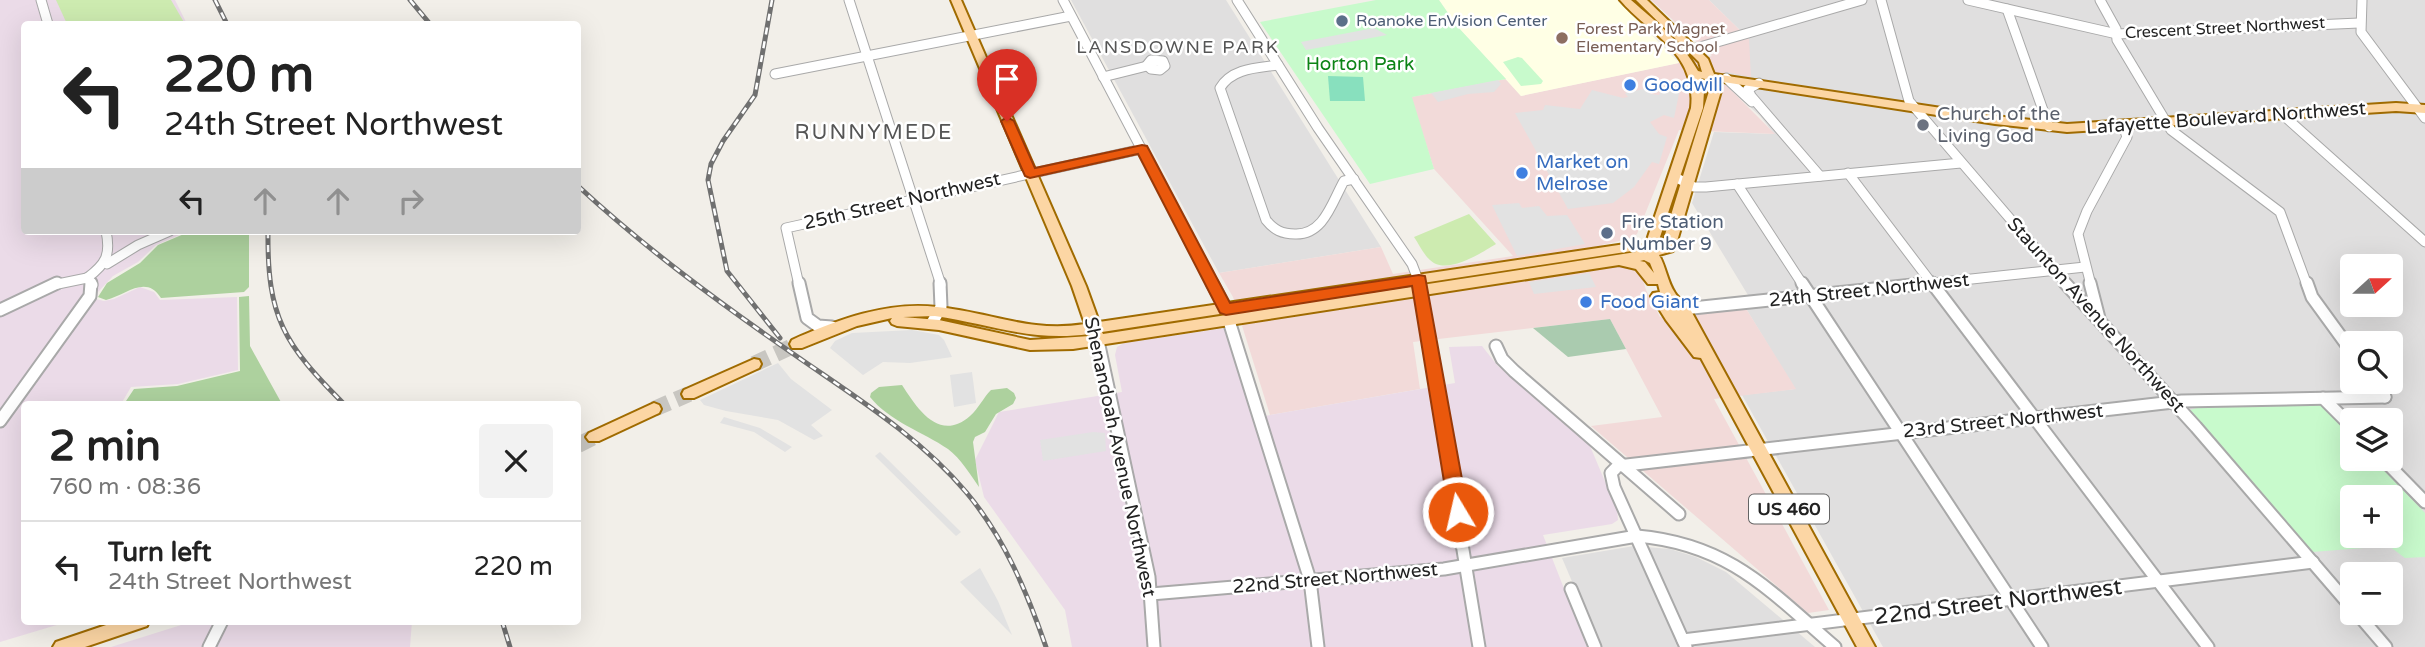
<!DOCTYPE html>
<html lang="en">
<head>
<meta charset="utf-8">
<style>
	body { margin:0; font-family:"Varela Round",sans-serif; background:#f2f2f2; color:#222; height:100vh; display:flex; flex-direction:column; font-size:26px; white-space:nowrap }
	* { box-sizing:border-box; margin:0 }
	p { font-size:23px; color:#767676 }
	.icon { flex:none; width:38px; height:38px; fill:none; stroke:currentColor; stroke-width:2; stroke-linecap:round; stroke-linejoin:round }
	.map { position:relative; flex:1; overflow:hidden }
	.side { position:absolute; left:21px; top:401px; width:560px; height:224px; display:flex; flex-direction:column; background:#fff; border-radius:7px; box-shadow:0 7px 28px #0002 }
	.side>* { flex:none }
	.banner { position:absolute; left:21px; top:21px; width:560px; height:214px; border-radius:7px; box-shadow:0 7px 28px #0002; background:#fff; color:#222; overflow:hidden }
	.needle { width:46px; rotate:69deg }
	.buttons { position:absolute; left:2340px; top:254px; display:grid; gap:14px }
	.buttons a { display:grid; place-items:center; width:63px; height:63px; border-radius:7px; background:#fff; box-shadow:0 7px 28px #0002; font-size:35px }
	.pin { position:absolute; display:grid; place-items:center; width:60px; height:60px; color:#fff; margin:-72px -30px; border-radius:50% 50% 50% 0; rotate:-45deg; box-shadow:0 0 7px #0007 }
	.pin .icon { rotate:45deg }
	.me { position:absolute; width:77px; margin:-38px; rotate:351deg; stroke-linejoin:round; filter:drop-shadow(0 0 5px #0008) }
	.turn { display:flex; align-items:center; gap:24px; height:147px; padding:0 28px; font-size:32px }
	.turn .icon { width:91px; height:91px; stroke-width:2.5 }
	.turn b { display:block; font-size:49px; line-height:60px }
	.lanes { display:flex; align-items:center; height:66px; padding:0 28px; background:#0003; justify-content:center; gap:35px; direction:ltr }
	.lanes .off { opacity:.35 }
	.round { display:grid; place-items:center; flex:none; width:74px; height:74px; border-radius:7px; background:#f2f2f2 }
	.headline { display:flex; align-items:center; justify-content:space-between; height:119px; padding:0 28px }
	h1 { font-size:42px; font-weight:700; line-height:52px }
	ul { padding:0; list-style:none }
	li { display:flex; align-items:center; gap:21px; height:91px; padding:0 28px; border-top:2px solid #e0e0e0 }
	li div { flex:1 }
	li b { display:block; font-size:26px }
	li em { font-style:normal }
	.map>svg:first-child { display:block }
	.residential { fill:#e0dfdf; fill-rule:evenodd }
	.commercial { fill:#f2dad9 }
	.industrial { fill:#ebdbe8 }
	.education { fill:#ffffe5 }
	.grass { fill:#cdebb0 }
	.forest { fill:#add19e }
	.cemetery { fill:#aacbaf }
	.park { fill:#c8facc; fill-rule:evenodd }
	.pitch { fill:#88e0be }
	.parking { fill:#e2e2e2 }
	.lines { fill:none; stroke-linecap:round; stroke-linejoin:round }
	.major-tunnel { stroke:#c8c6c1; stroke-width:16; stroke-dasharray:16 8; stroke-linecap:butt }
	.minor-far1-casing { stroke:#a9a9a9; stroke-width:11 }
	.minor-casing { stroke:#a9a9a9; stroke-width:15 }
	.major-casing { stroke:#a06b00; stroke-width:4 }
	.minor-far1 { stroke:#fff; stroke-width:9 }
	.minor { stroke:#fff; stroke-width:11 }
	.major { fill:#fcd6a4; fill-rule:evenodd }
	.rail-casing { stroke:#707070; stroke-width:5 }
	.rail { stroke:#fff; stroke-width:2.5; stroke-dasharray:7; stroke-linecap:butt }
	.route { fill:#ea580c; stroke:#983908; stroke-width:2 }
	.service-dot { fill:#5c6f8a; stroke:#fff; stroke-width:2.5 }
	.education-dot { fill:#8d6e63; stroke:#fff; stroke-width:2.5 }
	.shop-dot { fill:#3f7fe0; stroke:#fff; stroke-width:2.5 }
	.worship-dot { fill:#6b7280; stroke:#fff; stroke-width:2.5 }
	.labels { text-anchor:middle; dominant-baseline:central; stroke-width:5; stroke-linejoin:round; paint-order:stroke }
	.far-service-label { font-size:16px; fill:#4e5e75; stroke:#fff; text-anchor:start }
	.far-street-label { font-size:16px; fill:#222; stroke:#fff }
	.far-education-label { font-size:16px; fill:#785e54; stroke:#fff; text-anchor:start }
	.far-neighbourhood-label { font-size:18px; letter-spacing:2px; fill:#555; stroke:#fff }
	.shield { fill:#fff; stroke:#646464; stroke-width:2 }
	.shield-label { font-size:18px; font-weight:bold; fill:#222 }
	.park-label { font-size:19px; fill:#0c8416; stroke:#fff }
	.shop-label { font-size:19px; fill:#366cbe; stroke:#fff; text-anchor:start }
	.worship-label { font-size:19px; fill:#5b616d; stroke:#fff; text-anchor:start }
	.street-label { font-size:19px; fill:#222; stroke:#fff }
	.service-label { font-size:19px; fill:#4e5e75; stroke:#fff; text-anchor:start }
	.neighbourhood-label { font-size:21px; letter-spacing:2px; fill:#555; stroke:#fff }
	.near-street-label { font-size:23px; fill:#222; stroke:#fff }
</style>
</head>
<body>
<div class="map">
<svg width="2425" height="647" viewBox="0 0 2425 647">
	<rect width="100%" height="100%" fill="#f2efe9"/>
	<g class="residential">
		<polygon points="1071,0 1226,0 1381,247 1219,273"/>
		<path d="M1709 0H2425V647H1883L1742 395 1795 389 1745 307 1754 305 1692 203 1714 132 1774 134 1760 116 1724 83 1726 72 1749 39ZM2352 266H2390V304H2352ZM2352 343H2390V382H2352ZM2352 420H2390V458H2352ZM2352 497H2390V536H2352ZM2352 574H2390V612H2352Z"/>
		<polygon points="1634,546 1670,549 1696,557 1726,572 1815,647 1600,647 1562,558"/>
	</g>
	<polygon class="commercial" points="1651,0 1709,0 1749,39 1751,77 1726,72 1724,83 1775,134 1679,130 1637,234 1628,239 1602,245 1615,266 1625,265 1641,273 1646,290 1660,317 1745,307 1796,389 1714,399 1829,610 1808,613 1591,426 1662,417 1610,319 1413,342 1420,389 1270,415 1233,297 1219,273 1381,247 1393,274 1513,256 1434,169 1411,97 1506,79 1521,96 1712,56"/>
	<g class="industrial">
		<polygon points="0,0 175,0 187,24 24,24 24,231 188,231 156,245 138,262 113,276 98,292 96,299 104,301 114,299 140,287 154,292 160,300 237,297 238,370 178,384 131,387 121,404 24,404 24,621 70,621 0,642"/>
		<polygon points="1225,328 1253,418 1455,383 1449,347 1482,346 1497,365 1590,446 1617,510 1618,520 1612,524 1543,535 1587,647 1072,647 1065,610 984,497 975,460 999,412 1122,392 1115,355 1117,347 1124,343"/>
		<polygon points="194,621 412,621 410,647 111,647"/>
	</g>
	<polygon class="education" points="1439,0 1617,0 1679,63 1521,96 1457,26"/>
	<g class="grass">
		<polygon points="56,0 171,0 185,24 67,24"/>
		<path d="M1469 214 1496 244C1481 253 1446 276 1430 260 1423 254 1419 244 1414 237Z"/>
	</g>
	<g class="forest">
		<path d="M191 231H249V287L244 292 161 298C146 274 126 295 106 300L98 297 107 283 140 263 158 245Z"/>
		<polygon points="249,296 250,346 282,404 124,404 134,389 177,386 240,371 239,297"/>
		<path d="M902 385C917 408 939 443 970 416 979 408 983 398 991 390L1007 388 1014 393 1016 398 1013 404 996 414 985 432 975 437 973 442 979 487C970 474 961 459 948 449 923 432 889 421 870 397L871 393 879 387Z"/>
	</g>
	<polygon class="cemetery" points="1610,319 1626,349 1568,357 1533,328"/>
	<g class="park">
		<polygon points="1376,0 1439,0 1457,26 1506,79 1412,97 1434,169 1370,184 1260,22"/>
		<polygon points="1518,57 1522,58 1543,81 1541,84 1521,86 1503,62"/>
		<path d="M2311 402 2322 405 2352 436V458L2373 459 2425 513V557L2405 558 2389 546 2312 552 2190 410 2200 407ZM2352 497H2390V536H2352Z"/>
	</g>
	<polygon class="pitch" points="1328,76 1363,77 1365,101 1330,101"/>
	<g class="parking">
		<polygon points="1374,28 1387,35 1306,50 1301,42"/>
		<polygon points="1498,80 1501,84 1494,92 1468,94 1438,102 1431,93"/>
		<polygon points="1662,87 1680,89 1674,118 1664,115 1650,122 1659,134 1667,137 1659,164 1652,162 1634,187 1613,203 1568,209 1515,113 1543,110 1545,105 1580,109 1592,90 1623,98 1628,97 1625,93 1644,89 1651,94 1659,95"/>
		<polygon points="1519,203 1522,208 1539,206 1547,216 1567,215 1585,244 1517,256 1492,205"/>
		<polygon points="1589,273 1596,287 1534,294 1529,282"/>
		<polygon points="912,330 939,335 944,340 952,357 910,363 883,362 863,375 830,348 835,341 852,333"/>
		<polygon points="778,363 791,379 832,410 811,425 823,436 814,440 778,420 726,411 704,405 700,400"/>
		<polygon points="972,372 976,403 954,407 950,375"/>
		<polygon points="724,417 760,428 792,447 785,452 754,432 720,423"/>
		<polygon points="1093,432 1105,433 1106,451 1043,461 1040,440"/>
		<polygon points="880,452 961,532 956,536 875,456"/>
		<polygon points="980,568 998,601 1012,635 960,582"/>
	</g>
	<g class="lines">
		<g class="major-tunnel">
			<polyline points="754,364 797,344"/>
			<polyline points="654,409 689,394"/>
			<polyline points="578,445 594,437"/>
		</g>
		<defs>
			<g id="minor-far1">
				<polyline points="41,0 48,24"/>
				<polyline points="849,0 941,285"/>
				<polyline points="1063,0 1213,285"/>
				<polyline points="1237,0 1318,128 1412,264 1420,285"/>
				<polyline points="1881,0 1909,101 2067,285"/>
				<polyline points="1968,0 2117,34 2359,23"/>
				<polyline points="2100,0 2116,29 2117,40 2171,130 2280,212 2307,285"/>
				<polyline points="2362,0 2361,32 2425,118"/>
				<polyline points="2007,9 2049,127"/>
				<polyline points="1693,49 1862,0"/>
				<polygon points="1151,60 1163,61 1165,66 1160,70 1151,69 1147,65"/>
				<path d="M1278 65C1257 68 1232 68 1220 88L1266 220C1274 230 1282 234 1295 234 1324 235 1332 202 1344 181L1354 179"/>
				<polyline points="775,74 1071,16"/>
				<polyline points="1103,77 1147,66"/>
				<polyline points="1726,78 1752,102"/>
				<polyline points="1759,83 1748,89 1751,96 1820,176"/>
				<polyline points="2283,115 2425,242"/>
				<polyline points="1848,173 1933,285"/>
				<polyline points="1675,177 1694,187 1706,187 1961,163"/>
				<polyline points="1737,184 1803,285"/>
				<polyline points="107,264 138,245 170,231"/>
				<path d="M87 278C106 264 111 255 106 231"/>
				<polyline points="87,278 93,285"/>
				<polyline points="53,285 87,278"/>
				<polyline points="799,285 786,228 1142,149"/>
				<polyline points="1915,285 2085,267"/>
				<polyline points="2091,285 2078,234 2087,211 2127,137 2123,125"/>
			</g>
			<g id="minor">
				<polyline points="799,283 807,318 818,326 832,327"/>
				<polyline points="1212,283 1226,309"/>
				<polyline points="1419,283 1479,647"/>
				<polyline points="1802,283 2042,647"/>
				<polyline points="1932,283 2208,647"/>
				<polyline points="2065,283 2196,427 2352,608"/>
				<polyline points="2090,283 2099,318"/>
				<polyline points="2307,283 2312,297 2352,352"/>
				<polyline points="1683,309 1932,283"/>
				<polyline points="0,310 57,283"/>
				<polyline points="1229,321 1310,580 1318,647"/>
				<polyline points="932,323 941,307 940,283"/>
				<polyline points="1098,341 1149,577 1154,647"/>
				<polyline points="1496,346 1502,359 1514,371 1679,514"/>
				<polyline points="2374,382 2385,397"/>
				<polyline points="2323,398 2352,427"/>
				<polyline points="0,421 90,296 91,283"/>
				<polyline points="2382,458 2425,502"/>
				<polyline points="1571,589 1595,647"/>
				<path d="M1151 594 1444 569 1637 536C1729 544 1769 590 1835 647"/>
				<polyline points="2356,612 2386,647"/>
				<polyline points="1683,640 2313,562"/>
				<polyline points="209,647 222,621"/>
				<polyline points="1686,647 1614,487 1611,473 1618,466 2182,401 2385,397"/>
			</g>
			<g id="major">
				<path d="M951 0H961L1086 286 1099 322 1632 243 1645 246 1691 108C1697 52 1651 36 1620 0H1631C1656 22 1682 42 1698 71L1702 72 1699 62 1636 0H1647L1708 59 1714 74 1995 116 2067 124 2396 103 2425 105V113L2396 111 2067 132 1995 124 1717 81 1721 91 1675 248 1673 251 1659 255C1666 267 1667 281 1675 293 1678 298 1685 303 1690 309L1875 647H1857L1701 358 1694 357 1666 320 1651 296 1653 293 1660 292 1658 284H1648L1636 269 1619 265 1073 349 1030 350 939 330 897 326 892 324 890 321 892 318 857 326 802 348H792L790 344 792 340C837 320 887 301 937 307 991 312 1029 333 1085 324L1072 286ZM1701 78 1705 79 1709 91 1664 238 1658 243 1703 108 1704 91ZM1632 251 1636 252 1103 334 1102 332ZM1644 260 1650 263 1654 273 1645 262 1640 261ZM935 316C990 324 1031 342 1089 334L1090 336 1030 340 939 320 903 317Z"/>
				<polygon points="754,359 759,360 761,364 759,368 694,398 684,398 682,394 684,390"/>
				<polygon points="654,403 659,405 661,409 659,413 599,441 589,441 586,437 589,433"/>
				<polygon points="118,621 149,621 147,626 85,647 53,647 56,642"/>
			</g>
		</defs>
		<use href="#minor-far1" class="minor-far1-casing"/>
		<use href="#minor" class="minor-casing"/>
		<use href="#major" class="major-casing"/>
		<use href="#minor-far1" class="minor-far1"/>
		<use href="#minor" class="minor"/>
		<use href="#major" class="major"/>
		<defs>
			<g id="rail">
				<polyline points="215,0 227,24"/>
				<polyline points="410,0 430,24"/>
				<polyline points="772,0 755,95 723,141 711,164 708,180 727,271 780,338"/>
				<path d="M578 186C645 248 717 301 792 353 852 395 918 435 966 492 1004 537 1027 592 1046 647"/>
				<path d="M268 231C267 318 284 344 344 404"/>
				<polyline points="502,621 510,647"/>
			</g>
		</defs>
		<use href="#rail" class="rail-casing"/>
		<use href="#rail" class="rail"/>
	</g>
	<polygon class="route" points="1007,117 1014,121 1035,168 1142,145 1147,146 1230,303 1419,275 1425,276 1468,512 1465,517 1458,520 1452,517 1449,512 1412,286 1226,315 1220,313 1138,154 1030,178 1025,176 1001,121"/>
	<g class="service-dot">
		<circle cx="1342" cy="21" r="7"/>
		<circle cx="1607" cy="233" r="7"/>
	</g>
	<circle class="education-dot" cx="1562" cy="38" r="7"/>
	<g class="shop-dot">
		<circle cx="1630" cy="85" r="7"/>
		<circle cx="1522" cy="173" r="7"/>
		<circle cx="1586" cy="302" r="7"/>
	</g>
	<circle class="worship-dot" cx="1923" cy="125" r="7"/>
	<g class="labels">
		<g class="far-service-label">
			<text x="1356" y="21">Roanoke EnVision Center</text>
		</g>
		<g class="far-street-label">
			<text transform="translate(2225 28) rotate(-3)">Crescent Street Northwest</text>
		</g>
		<g class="far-education-label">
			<text x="1576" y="29">Forest Park Magnet<tspan x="1576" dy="18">Elementary School</tspan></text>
		</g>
		<g class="far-neighbourhood-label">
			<text x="1178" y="47">LANSDOWNE PARK</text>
		</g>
		<rect class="shield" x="1749" y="494.5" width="80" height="29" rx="5"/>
		<g class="shield-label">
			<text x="1789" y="509">US 460</text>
		</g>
		<g class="park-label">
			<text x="1360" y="64">Horton Park</text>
		</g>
		<g class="shop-label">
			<text x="1644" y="85">Goodwill</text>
			<text x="1536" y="162">Market on<tspan x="1536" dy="22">Melrose</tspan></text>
			<text x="1600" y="302">Food Giant</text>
		</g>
		<g class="worship-label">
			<text x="1937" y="114">Church of the<tspan x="1937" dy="22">Living God</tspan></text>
		</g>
		<g class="street-label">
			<text transform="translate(2226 118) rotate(-4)">Lafayette Boulevard Northwest</text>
			<text transform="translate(902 201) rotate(-13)">25th Street Northwest</text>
			<text transform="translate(1869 290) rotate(-6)">24th Street Northwest</text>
			<text transform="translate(2096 315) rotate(48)">Staunton Avenue Northwest</text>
			<text transform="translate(2003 421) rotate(-6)">23rd Street Northwest</text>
			<text transform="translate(1120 457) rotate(78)">Shenandoah Avenue Northwest</text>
			<text transform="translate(1335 578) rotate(-5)">22nd Street Northwest</text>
		</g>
		<g class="service-label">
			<text x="1621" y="222">Fire Station<tspan x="1621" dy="22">Number 9</tspan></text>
		</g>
		<g class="neighbourhood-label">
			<text x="874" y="132">RUNNYMEDE</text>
		</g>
		<g class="near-street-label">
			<text transform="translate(1998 602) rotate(-7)">22nd Street Northwest</text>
		</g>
	</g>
</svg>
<div class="buttons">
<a><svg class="needle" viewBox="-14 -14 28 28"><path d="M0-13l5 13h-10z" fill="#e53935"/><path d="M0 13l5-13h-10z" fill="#767676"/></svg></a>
<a><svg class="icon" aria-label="search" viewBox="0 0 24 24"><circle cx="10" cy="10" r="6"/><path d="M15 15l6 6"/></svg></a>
<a><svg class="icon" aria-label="layers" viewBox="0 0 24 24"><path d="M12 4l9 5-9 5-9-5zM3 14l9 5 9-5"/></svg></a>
<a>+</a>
<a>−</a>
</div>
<div class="pin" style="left:1007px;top:121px;background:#d93025"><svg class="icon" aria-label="arrive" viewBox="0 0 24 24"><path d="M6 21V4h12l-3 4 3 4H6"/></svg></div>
<svg class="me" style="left:1458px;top:512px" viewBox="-20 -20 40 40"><circle r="17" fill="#ea580c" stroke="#fff" stroke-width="3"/><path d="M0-11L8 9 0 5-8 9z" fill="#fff"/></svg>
<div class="banner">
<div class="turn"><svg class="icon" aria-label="left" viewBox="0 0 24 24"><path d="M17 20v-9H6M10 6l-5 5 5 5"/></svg><div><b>220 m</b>24th Street Northwest</div></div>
<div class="lanes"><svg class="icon" aria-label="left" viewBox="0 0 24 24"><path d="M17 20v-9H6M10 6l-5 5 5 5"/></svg><svg class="icon off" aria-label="ahead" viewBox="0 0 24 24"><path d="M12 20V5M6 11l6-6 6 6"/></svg><svg class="icon off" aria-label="ahead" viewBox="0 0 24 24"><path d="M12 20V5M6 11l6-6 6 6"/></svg><svg class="icon off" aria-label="right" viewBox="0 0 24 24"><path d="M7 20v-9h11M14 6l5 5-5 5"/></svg></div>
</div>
<section class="side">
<div class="headline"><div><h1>2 min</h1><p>760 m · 08:36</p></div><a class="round"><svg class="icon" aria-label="close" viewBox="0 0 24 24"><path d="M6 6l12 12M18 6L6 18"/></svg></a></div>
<ul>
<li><svg class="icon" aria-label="left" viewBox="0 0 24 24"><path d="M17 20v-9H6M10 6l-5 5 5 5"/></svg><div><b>Turn left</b><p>24th Street Northwest</p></div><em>220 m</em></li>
</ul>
</section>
</div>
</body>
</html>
